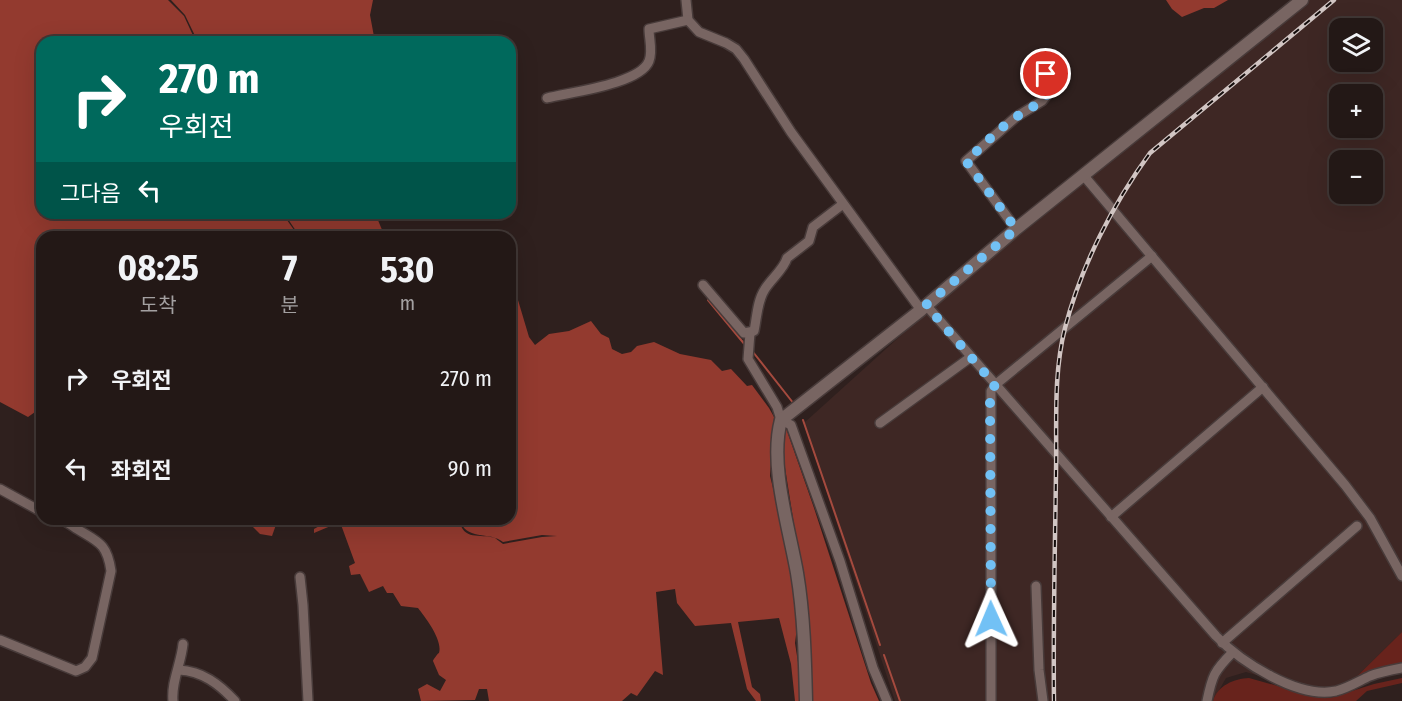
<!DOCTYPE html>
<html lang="ko">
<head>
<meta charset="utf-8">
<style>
	body { margin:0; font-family:"Fira Sans Condensed","Noto Sans KR",sans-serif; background:#2b211f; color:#f1f3f6; height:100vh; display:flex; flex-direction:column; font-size:22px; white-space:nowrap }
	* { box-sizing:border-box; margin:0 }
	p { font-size:20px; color:#a3a0a1 }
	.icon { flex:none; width:33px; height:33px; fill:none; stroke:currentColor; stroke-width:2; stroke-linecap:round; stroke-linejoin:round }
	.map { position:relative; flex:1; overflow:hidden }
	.side { position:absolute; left:36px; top:231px; width:480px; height:294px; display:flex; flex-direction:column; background:#231816; border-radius:18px; box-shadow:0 6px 24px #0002,0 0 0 2px #403735 }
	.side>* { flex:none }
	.guide { position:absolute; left:36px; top:36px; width:480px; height:183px; border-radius:18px; box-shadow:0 6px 24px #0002,0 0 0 2px #403735; background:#00695c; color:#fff; overflow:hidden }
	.controls { position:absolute; left:1329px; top:18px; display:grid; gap:12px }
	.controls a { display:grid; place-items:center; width:54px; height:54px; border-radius:12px; background:#231816; box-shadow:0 6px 24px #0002,0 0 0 2px #403735; font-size:30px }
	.pin { position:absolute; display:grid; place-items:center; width:51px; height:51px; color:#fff; margin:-26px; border:3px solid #fff; border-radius:50%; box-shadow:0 2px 6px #0007 }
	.me { position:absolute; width:66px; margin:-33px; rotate:359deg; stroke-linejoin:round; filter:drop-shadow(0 0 4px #0008) }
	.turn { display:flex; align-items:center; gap:21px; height:126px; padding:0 24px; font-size:27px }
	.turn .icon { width:78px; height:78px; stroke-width:2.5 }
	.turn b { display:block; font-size:42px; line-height:51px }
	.then { display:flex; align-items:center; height:57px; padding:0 24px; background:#0003; gap:12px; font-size:22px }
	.eta { display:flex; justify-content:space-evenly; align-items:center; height:102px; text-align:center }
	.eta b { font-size:36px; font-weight:700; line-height:42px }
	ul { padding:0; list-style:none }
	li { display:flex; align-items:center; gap:18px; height:90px; padding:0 24px }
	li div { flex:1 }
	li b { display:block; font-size:22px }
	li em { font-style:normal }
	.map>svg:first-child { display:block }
	.built { fill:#3e2724; fill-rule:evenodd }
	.green { fill:#68231c }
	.forest { fill:#933a2f }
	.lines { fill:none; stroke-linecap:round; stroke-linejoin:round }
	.stream { stroke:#a54a3e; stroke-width:2 }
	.minor-casing { stroke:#483b3a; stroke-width:12 }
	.tertiary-casing { stroke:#483b3a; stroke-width:15 }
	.minor { stroke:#786562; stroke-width:9 }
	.tertiary { stroke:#786562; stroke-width:12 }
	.rail-casing { stroke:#d1c5c3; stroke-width:4.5 }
	.rail { stroke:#130c0b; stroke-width:2; stroke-dasharray:7; stroke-linecap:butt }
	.route { stroke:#72c1f5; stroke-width:10; stroke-dasharray:0 18 }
</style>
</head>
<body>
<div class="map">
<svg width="1402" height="701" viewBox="0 0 1402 701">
	<rect width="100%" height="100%" fill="#2f201e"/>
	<path class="built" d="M1308 0H1402V632L1343 690 1319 694 1246 672 1226 678 1213 701H895L804 423 939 301ZM1340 28H1372V62H1340ZM1340 94H1372V128H1340ZM1340 160H1372V194H1340Z"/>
	<g class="green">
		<polygon points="1402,632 1402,665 1343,690"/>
		<path d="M1249 678 1317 697 1330 698 1374 684 1402 678V683L1367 691 1356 701H1213C1218 685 1234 679 1249 678Z"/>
	</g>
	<g class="forest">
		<polygon points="0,0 168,0 184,16 196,42 42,42 42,213 282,213 299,237 42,237 42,407 28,417 0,402"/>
		<polygon points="171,0 373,0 370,15 375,42 198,42 185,15"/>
		<polygon points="1166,0 1228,0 1214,8 1204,8 1182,17 1172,9"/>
		<polygon points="284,213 375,213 385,237 300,237"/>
		<path d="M510 284 515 290 529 337 535 345 549 334 569 331 591 321 601 334 609 338 612 349 622 354 631 352 637 346 654 342 680 354 711 360 722 371 731 369 747 386 752 385 769 408 774 417 770 476 779 512 794 589 797 627 795 643 799 669 800 701H795L791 664 779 618 738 622 752 687 760 694 761 701H756L747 689 731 623 695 626 677 603 675 589 656 592 663 675 655 671 637 696 631 693 622 701H489L487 689H479L475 700 421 701 418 689 427 684 440 691 446 680 439 675 433 661C433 660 438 653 439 653 443 640 425 617 418 608L401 606 393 593H387L383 586 369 592 360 574 351 575 349 566 355 563 340 522 314 533V529L332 519H459C463 542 480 533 495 538 495 538 502 543 503 544L542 537 557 536 542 535 503 542C490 531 464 541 460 519H510Z"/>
		<polygon points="786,428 814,508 871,683 879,701 812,701 805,594 783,455 783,429"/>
		<polygon points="245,519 278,519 272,536 260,534"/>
	</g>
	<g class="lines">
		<g class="stream">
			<polyline points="708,300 746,346"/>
			<polyline points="753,352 794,404"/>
			<polyline points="803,420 880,645"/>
			<polyline points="884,655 900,701"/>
		</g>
		<defs>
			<g id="minor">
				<polyline points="686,0 688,20 699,32 726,43 736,49 744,59 791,132 921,310"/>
				<path d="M547 98C571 92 640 84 649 61 653 51 649 39 649 29L688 20"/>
				<polyline points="1084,176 1345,485 1370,518 1402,576"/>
				<polyline points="1016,229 966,161 1016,117 1042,101 1050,91 1050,86 1041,62"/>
				<path d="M703 285 744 333 754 331C757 317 757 301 765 289 771 279 784 269 787 258L809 241 813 227 843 204"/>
				<path d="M926 305 1216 636C1241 662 1298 699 1336 691 1348 688 1359 681 1370 676 1381 672 1391 670 1402 668"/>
				<polyline points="750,333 748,359 777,407 781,420 791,425 840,561 873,668 887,701"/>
				<polyline points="880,423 971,357"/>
				<polyline points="0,489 42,512"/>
				<polyline points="1111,517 1263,387"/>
				<polyline points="300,577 303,605 308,701"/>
				<polyline points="1036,586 1039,670 1043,701"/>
				<path d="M0 640 76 671 85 667 92 658 111 571C107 543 98 542 77 529 71 525 66 521 60 519"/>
				<polyline points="1222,643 1357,526"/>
				<path d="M179 670C202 671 219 684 235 701"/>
				<path d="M173 701C171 682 181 664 183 644"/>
				<polyline points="991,701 991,391 995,385 1152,256"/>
				<path d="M1207 701C1212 676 1214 671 1233 652"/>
			</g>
			<path id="tertiary" d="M806 701C805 659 804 615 797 573 789 527 769 465 781 420L921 310 1016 229 1302 0"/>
		</defs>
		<use href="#minor" class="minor-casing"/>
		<use href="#tertiary" class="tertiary-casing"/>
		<use href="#minor" class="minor"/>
		<use href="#tertiary" class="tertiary"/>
		<defs>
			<path id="rail" d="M1054 701C1053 625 1055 549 1056 473 1057 425 1053 375 1065 328 1081 266 1113 204 1150 153L1334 0"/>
		</defs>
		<use href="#rail" class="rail-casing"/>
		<use href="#rail" class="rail"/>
	</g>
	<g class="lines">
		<path class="route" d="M991 619 990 403 991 391 995 385 926 305 1016 229 966 161C982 147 998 129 1016 117 1029 109 1040 104 1050 91L1046 74"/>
	</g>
</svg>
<div class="controls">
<a><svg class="icon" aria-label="layers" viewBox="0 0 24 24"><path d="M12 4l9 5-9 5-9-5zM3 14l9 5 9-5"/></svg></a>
<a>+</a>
<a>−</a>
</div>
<div class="pin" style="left:1046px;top:74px;background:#d93025"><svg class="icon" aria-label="arrive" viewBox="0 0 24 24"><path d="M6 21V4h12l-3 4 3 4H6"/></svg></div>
<svg class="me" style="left:991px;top:619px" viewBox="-20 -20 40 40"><path d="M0-17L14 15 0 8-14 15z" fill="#72c1f5" stroke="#fff" stroke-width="4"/></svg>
<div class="guide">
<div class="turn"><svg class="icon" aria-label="right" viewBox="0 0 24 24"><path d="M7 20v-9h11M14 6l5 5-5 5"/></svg><div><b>270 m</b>우회전</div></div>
<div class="then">그다음<svg class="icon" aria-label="left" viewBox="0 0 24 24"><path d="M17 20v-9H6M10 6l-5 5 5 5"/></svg></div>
</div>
<section class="side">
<div class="eta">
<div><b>08:25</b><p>도착</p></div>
<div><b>7</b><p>분</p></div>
<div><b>530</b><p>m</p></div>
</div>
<ul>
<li><svg class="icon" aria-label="right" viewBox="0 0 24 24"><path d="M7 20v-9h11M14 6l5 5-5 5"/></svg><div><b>우회전</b></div><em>270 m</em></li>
<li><svg class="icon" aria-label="left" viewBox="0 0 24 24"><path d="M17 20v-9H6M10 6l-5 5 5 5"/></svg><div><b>좌회전</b></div><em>90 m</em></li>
</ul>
</section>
</div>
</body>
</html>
